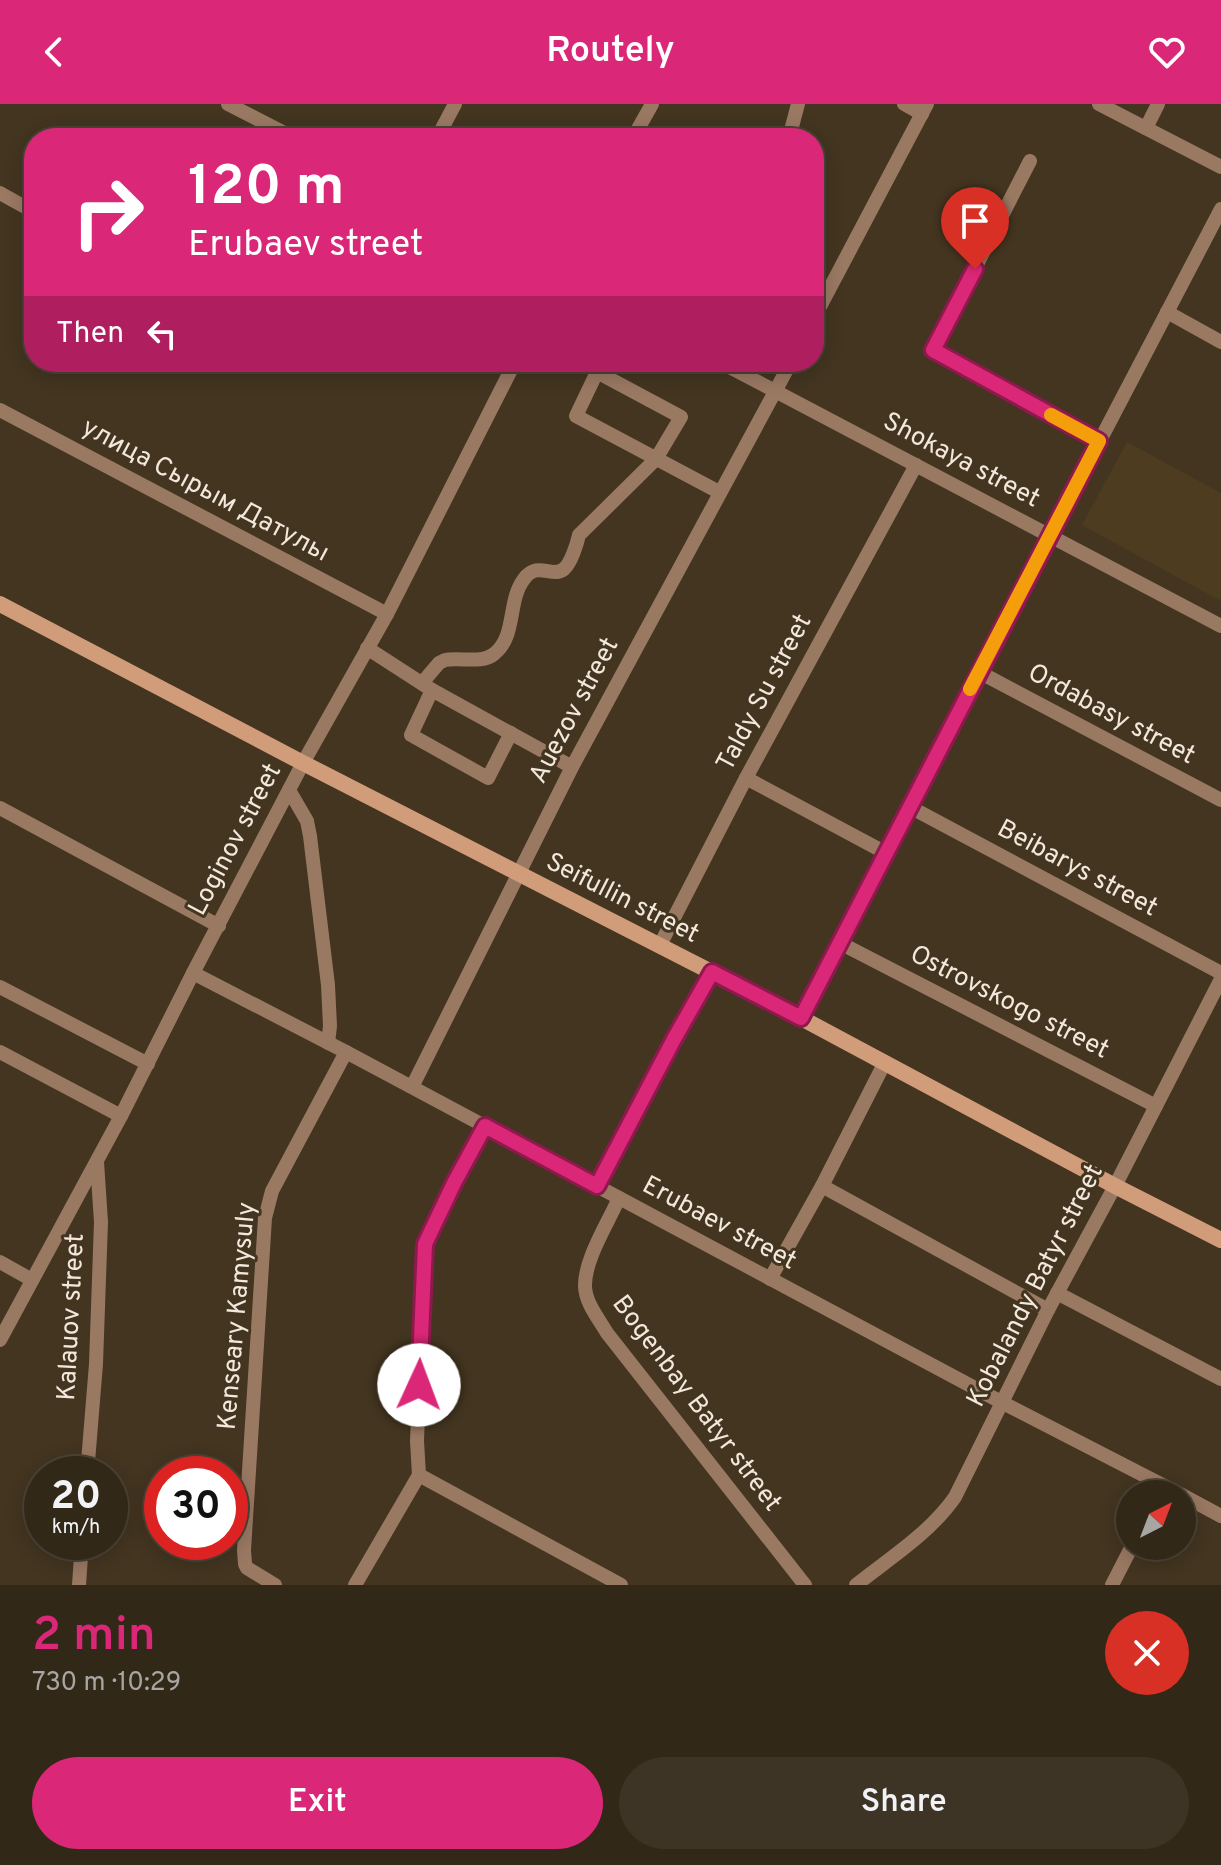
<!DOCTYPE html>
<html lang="en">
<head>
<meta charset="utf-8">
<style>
	body { margin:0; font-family:Overpass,sans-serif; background:#3d3425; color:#f1f3f6; height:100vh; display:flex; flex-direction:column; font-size:30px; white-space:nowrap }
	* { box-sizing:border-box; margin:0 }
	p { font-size:26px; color:#a8a6a2 }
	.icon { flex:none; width:44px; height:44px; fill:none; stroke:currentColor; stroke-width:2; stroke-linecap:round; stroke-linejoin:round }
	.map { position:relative; height:1481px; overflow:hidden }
	.sheet { display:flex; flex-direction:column; background:#322818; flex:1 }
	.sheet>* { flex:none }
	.banner { position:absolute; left:24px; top:24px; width:800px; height:244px; border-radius:32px; box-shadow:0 4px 20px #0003,0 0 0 2px #4d4437; background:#db2777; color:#fff; overflow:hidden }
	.needle { width:52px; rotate:42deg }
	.fabs { position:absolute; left:1116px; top:1376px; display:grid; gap:16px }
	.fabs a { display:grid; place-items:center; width:80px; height:80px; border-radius:50%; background:#322818; box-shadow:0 4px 20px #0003,0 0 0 2px #4d4437; font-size:40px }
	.speed { position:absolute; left:24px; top:1352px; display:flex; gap:16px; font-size:40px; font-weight:700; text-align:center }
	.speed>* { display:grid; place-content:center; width:104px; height:104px; border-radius:50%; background:#322818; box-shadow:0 4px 20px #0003,0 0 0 2px #4d4437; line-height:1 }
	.speed small { font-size:20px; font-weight:400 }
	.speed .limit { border:12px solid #d22; background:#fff; color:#111 }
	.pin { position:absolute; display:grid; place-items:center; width:68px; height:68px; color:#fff; margin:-82px -34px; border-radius:50% 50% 50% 0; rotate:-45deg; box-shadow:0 0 8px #0007 }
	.pin .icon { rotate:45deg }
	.me { position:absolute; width:88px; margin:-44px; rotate:2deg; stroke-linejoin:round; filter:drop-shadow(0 0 6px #0008) }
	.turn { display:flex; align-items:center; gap:28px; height:168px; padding:0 32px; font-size:36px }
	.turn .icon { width:104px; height:104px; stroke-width:2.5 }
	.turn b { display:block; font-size:56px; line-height:68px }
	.then { display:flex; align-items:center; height:76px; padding:0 32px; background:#0003; gap:16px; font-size:30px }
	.round { display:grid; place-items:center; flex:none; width:84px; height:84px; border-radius:42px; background:#3d3425 }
	.headline { display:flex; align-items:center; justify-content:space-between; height:136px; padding:0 32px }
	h1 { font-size:48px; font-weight:600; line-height:60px; color:#db2777 }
	.cta { display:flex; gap:16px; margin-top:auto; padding:16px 32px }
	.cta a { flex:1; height:92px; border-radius:48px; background:#db2777; color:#fff; font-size:32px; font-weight:600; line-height:92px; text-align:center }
	.cta a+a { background:#3d3425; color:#f1f3f6 }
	header { display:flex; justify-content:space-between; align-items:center; height:104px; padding:0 32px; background:#db2777; color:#fff; font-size:36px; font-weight:600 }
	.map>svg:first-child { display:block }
	.built { fill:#4e3c21 }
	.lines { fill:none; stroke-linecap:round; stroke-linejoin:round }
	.street { stroke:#9a7963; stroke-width:14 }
	.secondary { stroke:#d19c79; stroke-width:16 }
	.route-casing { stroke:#8e194d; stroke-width:20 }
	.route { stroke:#db2777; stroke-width:14 }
	.slow { stroke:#f59e0b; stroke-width:14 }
	.labels { text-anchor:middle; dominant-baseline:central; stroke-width:6; stroke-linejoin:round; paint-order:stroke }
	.street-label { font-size:26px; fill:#f2e8dc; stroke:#433520 }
</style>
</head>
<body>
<header><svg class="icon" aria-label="back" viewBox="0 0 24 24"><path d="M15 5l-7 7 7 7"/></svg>Routely<svg class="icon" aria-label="heart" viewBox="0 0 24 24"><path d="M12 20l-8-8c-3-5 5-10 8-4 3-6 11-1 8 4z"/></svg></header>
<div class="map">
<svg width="1221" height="1481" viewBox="0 0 1221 1481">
	<rect width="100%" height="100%" fill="#433520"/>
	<polygon class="built" points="1127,338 1221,389 1221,497 1082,421"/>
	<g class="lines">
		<g class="street">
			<polyline points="228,0 294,34"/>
			<polyline points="904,0 922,10"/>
			<polyline points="1099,0 1221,63"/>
			<polyline points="1146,24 1158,0"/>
			<polyline points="437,34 455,0"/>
			<polyline points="633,34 652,0"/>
			<polyline points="789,34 798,0"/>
			<polyline points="1030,57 933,246 1099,337"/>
			<polyline points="0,89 34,108"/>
			<polyline points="1167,208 1221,238"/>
			<polyline points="814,214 927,0"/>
			<polyline points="320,258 329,258"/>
			<polyline points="720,258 1221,522"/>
			<polyline points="0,306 387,510"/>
			<polyline points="367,544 432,586 572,663"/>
			<polyline points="979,568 1221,696"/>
			<path d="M422 579 439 559 445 556C460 553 482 560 494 550 517 532 507 497 524 475 538 456 552 475 564 465 571 459 577 440 579 431L656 355 681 313 597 268 576 312 719 388"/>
			<polyline points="432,586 411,631 488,674 511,629"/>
			<polyline points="746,674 886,749"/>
			<polyline points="289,686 307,717 310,732 328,881 330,922 328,939"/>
			<polyline points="910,703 1221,869"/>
			<polyline points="0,704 219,822"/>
			<polyline points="840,839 1156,1002"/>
			<polyline points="660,841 746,674 916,361"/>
			<polyline points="193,869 346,948 1003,1299 1180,1390"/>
			<polyline points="0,883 148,960"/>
			<polyline points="801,914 979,568 1221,105"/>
			<polyline points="0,948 121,1012"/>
			<polyline points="412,983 572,663 791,258"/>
			<polyline points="597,1082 674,935 712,868"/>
			<polyline points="822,1082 1048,1206"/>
			<path d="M619 1094C608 1119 584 1156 585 1183 586 1200 599 1215 607 1229L805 1481"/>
			<polyline points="0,1158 32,1176"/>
			<polyline points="770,1175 822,1082 884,960"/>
			<polyline points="1057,1189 1221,1275"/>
			<polyline points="0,1236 121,1012 193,869 303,659 387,510 515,258"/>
			<polyline points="87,1370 96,1260 101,1118 97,1058"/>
			<polyline points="419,1371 417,1337 425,1140 454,1079 485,1022"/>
			<polyline points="419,1371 621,1481"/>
			<polyline points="1182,1391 1221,1412"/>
			<polyline points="79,1481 82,1438"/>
			<polyline points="275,1481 247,1464 245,1460 244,1446 265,1114 272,1087 346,948"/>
			<polyline points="355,1481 419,1371"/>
			<path d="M856 1481C890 1454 930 1429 955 1393L1048 1206 1115 1082 1221 875"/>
			<polyline points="1112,1481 1132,1442"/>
		</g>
		<polyline class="secondary" points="0,500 303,659 801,914 1115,1082 1221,1136"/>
	</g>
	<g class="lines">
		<defs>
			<polyline id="route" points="419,1281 425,1140 454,1079 485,1022 597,1082 674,935 712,868 801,914 1099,337 933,246 975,165"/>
		</defs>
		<use href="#route" class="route-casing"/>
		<use href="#route" class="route"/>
		<polyline class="slow" points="970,585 1099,337 1051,311"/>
	</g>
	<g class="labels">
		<g class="street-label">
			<text transform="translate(961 357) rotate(28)">Shokaya street</text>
			<text transform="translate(205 387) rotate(28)">улица Сырым Датулы</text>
			<text transform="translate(765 589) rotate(-62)">Taldy Su street</text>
			<text transform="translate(575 607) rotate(-62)">Auezov street</text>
			<text transform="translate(1111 611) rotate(28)">Ordabasy street</text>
			<text transform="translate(236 736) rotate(-62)">Loginov street</text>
			<text transform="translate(1077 765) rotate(28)">Beibarys street</text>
			<text transform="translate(622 795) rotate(27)">Seifullin street</text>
			<text transform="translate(1009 899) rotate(27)">Ostrovskogo street</text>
			<text transform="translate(719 1120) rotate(28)">Erubaev street</text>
			<text transform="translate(1036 1182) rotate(-63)">Kobalandy Batyr street</text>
			<text transform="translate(238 1212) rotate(-85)">Kenseary Kamysuly</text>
			<text transform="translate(72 1213) rotate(-87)">Kalauov street</text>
			<text transform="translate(696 1300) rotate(53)">Bogenbay Batyr street</text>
		</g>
	</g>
</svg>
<div class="fabs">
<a><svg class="needle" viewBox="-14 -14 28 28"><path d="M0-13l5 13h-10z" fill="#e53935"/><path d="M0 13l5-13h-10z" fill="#a8a6a2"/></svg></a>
</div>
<div class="speed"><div>20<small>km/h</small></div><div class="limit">30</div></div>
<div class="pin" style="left:975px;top:165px;background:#d93025"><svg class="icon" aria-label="arrive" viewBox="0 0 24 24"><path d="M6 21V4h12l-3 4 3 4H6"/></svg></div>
<svg class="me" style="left:419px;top:1281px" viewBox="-20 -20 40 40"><circle r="19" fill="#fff"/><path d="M0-13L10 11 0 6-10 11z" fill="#db2777"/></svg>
<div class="banner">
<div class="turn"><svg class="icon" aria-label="right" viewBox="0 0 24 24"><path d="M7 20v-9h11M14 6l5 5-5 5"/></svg><div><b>120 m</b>Erubaev street</div></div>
<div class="then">Then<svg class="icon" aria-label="left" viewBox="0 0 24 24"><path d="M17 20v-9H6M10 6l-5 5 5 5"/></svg></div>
</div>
</div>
<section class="sheet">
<div class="headline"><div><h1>2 min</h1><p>730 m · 10:29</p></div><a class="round" style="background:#d93025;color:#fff"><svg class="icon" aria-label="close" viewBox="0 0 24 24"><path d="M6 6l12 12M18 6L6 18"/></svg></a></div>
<div class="cta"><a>Exit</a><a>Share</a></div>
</section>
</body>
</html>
